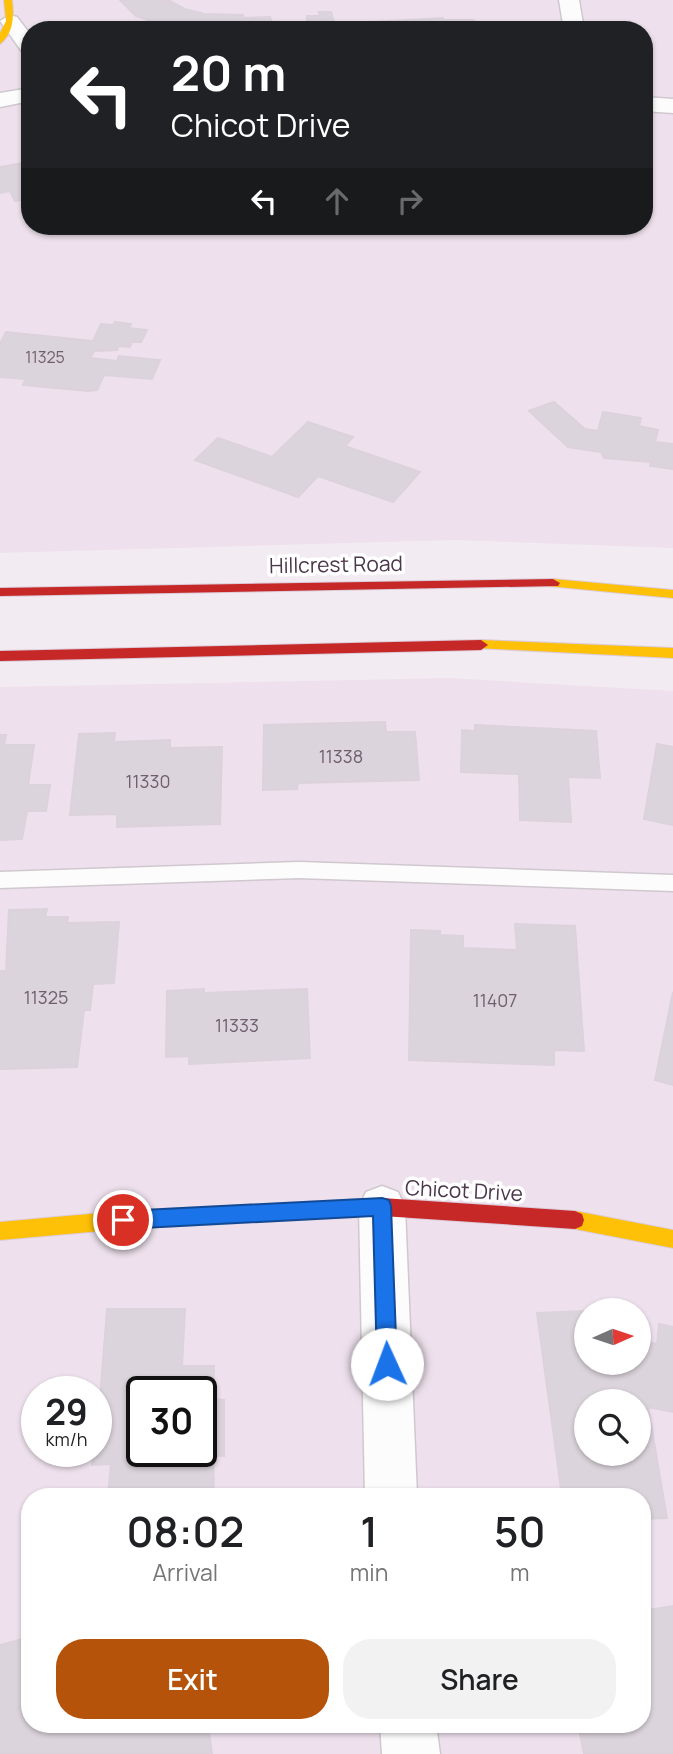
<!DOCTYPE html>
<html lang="en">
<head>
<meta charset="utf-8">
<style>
	body { margin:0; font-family:Manrope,sans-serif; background:#f2f2f2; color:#202124; height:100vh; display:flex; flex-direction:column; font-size:26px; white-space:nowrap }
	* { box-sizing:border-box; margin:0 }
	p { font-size:23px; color:#757577 }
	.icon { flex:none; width:38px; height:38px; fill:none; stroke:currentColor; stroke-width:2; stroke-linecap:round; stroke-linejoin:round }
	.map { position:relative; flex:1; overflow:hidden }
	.sheet { position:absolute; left:21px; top:1488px; width:630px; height:245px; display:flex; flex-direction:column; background:#fff; border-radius:28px; box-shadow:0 2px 5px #0004 }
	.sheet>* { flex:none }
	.banner { position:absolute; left:21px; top:21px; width:632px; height:214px; border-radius:28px; box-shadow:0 2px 5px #0004; background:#202124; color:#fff; overflow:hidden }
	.needle { width:46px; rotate:87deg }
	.fabs { position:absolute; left:574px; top:1298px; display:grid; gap:14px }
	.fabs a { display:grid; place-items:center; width:77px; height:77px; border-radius:50%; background:#fff; box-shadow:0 2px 5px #0004; font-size:35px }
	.speed { position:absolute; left:21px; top:1376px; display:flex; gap:14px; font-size:35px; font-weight:700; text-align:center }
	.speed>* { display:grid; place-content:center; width:91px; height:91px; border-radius:50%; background:#fff; box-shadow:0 2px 5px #0004; line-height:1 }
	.speed small { font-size:18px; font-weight:400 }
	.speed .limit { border:4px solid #111; border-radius:10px; background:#fff; color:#111 }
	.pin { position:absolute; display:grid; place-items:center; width:60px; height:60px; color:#fff; margin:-30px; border:4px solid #fff; border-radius:50%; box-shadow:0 2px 7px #0007 }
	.me { position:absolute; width:77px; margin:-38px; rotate:358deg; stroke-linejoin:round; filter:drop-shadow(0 0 5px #0008) }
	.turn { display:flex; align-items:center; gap:24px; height:147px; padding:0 35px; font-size:32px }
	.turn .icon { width:91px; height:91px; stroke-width:2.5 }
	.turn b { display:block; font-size:49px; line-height:60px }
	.lanes { display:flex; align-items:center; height:66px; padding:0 35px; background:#0003; justify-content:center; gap:35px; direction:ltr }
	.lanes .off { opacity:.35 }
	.eta { display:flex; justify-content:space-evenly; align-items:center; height:119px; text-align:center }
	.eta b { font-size:42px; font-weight:600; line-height:49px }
	.primary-button { display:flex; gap:14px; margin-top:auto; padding:14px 35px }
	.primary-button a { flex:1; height:80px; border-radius:28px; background:#b45309; color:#fff; font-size:28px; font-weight:600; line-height:80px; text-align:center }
	.primary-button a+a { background:#f2f2f2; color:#202124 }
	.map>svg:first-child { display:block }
	.residential { fill:#eee1ed; fill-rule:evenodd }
	.building { fill:#dcd4dc; stroke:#dbd2db; stroke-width:2; fill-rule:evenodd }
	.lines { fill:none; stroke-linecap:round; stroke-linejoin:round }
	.lane-casing { stroke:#cfc8ce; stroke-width:3 }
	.street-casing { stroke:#cfc8ce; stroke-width:3 }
	.slow-casing { stroke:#dbcbd9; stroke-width:2 }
	.jam-casing { stroke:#dbcbd9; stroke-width:2 }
	.lane { fill:#fdfcfd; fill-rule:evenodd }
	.street { fill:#fdfcfd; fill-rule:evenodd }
	.slow { fill:#ffc107; fill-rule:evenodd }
	.jam { fill:#c62828; fill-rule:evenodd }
	.route { fill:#1a73e8; stroke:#114b97; stroke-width:2 }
	.labels { text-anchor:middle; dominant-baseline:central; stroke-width:7; stroke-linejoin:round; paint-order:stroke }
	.far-number-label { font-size:16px; fill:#6f5f6e }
	.number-label { font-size:18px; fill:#6f5f6e }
	.street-label { font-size:21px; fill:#4a3749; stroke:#fff }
</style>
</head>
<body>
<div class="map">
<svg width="673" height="1754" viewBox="0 0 673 1754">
	<rect width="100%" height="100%" fill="#f2ecf2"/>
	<g class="residential">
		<path d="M0 0H673V548L455 540 0 553ZM30 30H644V226H30Z"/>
		<path d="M450 678 673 691V1754H0V687ZM586 1311H639V1363H586ZM37 1391H96V1451H37ZM142 1391H201V1451H142ZM586 1402H639V1454H586ZM30 1496H642V1724H30Z"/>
	</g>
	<g class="building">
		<polygon points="120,0 168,0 185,9 204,14 243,15 244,18 270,17 274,27 249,30 167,27 136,16"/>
		<polygon points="319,12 331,12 335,26 298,30 298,22 307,22 307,16 320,16"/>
		<polygon points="443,18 444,20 474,20 477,30 356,30 355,23"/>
		<polygon points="30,162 30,198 15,201 10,191 0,193 0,167"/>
		<polygon points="115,322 131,324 129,328 147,330 141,342 132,342 130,347 118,346 117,350 94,351 90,358 117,361 119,356 160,360 152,379 104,375 97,390 88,391 23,385 26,379 0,377 0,344 6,332 93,341 101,324 113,325"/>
		<polygon points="554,402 585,429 598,431 603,412 641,418 639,426 658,430 655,442 673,444 673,469 650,466 651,462 604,458 601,452 568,447 529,411"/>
		<polygon points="308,422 353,437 345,446 420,472 393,502 318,476 298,497 195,460 218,438 272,457"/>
		<polygon points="385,722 386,732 415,732 419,780 298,783 297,789 263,790 264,725"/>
		<polygon points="475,725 596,731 600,778 568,777 571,822 520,820 519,774 461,772 462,730 475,731"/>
		<polygon points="115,733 114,742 170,740 170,748 222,747 220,824 117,827 117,814 70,815 79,734"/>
		<polygon points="0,735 6,735 4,745 34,745 28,785 50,785 46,811 27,811 22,839 0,840"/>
		<polygon points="657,744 673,747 673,825 644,819"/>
		<polygon points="47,909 45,917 68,917 67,923 119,922 114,983 93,984 90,1010 84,1010 77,1067 0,1069 0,971 6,971 9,910"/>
		<polygon points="515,924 575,926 584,1051 554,1050 554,1065 409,1060 411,930 440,931 440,935 463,936 463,948 517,950"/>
		<polygon points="204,989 204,993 307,989 310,1058 189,1064 189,1056 166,1057 167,991"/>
		<polygon points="673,992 673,1085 655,1080"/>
		<path d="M107 1309H185L182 1366H214L213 1399 224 1400V1456L213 1455 214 1496H108L111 1464 92 1465 94 1451H96ZM142 1391H201V1451H142Z"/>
		<path d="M586 1311V1363H639V1340L657 1344 659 1324 673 1327V1412L648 1407 667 1518 642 1519V1496H562L537 1313ZM586 1402H639V1454H586Z"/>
		<polygon points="673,1606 673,1754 584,1754 578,1724 642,1724 642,1611"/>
		<polygon points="30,1637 30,1724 208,1724 212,1754 0,1754 0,1645"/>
	</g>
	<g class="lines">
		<defs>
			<polygon id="lane" points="299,862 673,875 673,891 299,878 0,888 0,872"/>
			<g id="street">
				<polygon points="559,0 579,0 584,30 564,30"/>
				<polygon points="10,15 17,17 30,34 30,55 23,53 0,21"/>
				<polygon points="30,88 30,101 0,107 0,93"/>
				<polygon points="644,97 673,99 673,113 644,111"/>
				<polygon points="382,1186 398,1192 405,1207 417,1496 365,1496 359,1207 366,1192"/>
				<polygon points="380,1724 436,1724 440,1754 382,1754"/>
			</g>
			<g id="slow">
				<path d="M4 0H12C14 16 14 33 0 44V33L6 21Z"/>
				<polygon points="553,579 673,590 673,598 548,586 546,583"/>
				<polygon points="481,640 673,648 673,658 476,648 474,645"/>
				<polygon points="282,1203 289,1206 291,1212 289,1218 282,1221 123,1229 0,1240 0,1222 123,1211"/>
				<polygon points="575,1211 673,1230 673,1248 575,1229 568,1226 566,1220 568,1214"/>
			</g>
			<g id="jam">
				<polygon points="553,579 560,583 558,586 0,596 0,588"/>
				<polygon points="481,640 488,645 481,650 0,661 0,651"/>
				<polygon points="382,1198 575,1211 582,1214 584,1220 582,1226 575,1229 382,1216 282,1221 275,1218 273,1212 275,1206 282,1203"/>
			</g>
		</defs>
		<use href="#lane" class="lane-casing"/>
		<use href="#street" class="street-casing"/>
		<use href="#slow" class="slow-casing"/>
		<use href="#jam" class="jam-casing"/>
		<use href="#lane" class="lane"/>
		<use href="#street" class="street"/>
		<use href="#slow" class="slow"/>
		<use href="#jam" class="jam"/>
	</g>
	<polygon class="route" points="382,1198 389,1200 391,1206 397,1364 394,1372 387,1375 380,1372 377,1364 373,1216 123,1229 117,1226 114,1220 117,1213 123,1211"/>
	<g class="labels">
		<g class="far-number-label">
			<text x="45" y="357">11325</text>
		</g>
		<g class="number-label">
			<text x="341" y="756">11338</text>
			<text x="148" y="781">11330</text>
			<text x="46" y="997">11325</text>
			<text x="495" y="1000">11407</text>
			<text x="237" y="1025">11333</text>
		</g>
		<g class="street-label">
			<text transform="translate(336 564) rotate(-1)">Hillcrest Road</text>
			<text transform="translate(464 1190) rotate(3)">Chicot Drive</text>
		</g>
	</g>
</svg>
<div class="fabs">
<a><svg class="needle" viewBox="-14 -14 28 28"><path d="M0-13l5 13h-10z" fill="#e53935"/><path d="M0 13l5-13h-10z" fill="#757577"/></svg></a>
<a><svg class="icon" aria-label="search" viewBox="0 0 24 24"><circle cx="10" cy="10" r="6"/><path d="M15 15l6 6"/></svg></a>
</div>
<div class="speed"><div>29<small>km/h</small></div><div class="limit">30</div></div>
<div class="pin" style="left:123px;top:1220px;background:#d93025"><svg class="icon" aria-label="arrive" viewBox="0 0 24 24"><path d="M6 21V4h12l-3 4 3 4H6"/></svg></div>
<svg class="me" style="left:387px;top:1364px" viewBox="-20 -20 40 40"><circle r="19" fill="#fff"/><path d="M0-13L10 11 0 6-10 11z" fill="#1a73e8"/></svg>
<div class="banner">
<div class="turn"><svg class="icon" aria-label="left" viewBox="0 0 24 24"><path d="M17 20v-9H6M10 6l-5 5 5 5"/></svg><div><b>20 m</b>Chicot Drive</div></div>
<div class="lanes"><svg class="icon" aria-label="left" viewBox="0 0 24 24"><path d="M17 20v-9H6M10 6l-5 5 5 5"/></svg><svg class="icon off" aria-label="ahead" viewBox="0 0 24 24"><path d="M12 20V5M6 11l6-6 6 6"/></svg><svg class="icon off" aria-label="right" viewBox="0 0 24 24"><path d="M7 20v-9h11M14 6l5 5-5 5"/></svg></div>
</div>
<section class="sheet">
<div class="eta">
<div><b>08:02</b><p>Arrival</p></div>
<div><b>1</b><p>min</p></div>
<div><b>50</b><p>m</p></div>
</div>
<div class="primary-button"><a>Exit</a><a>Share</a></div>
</section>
</div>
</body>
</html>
